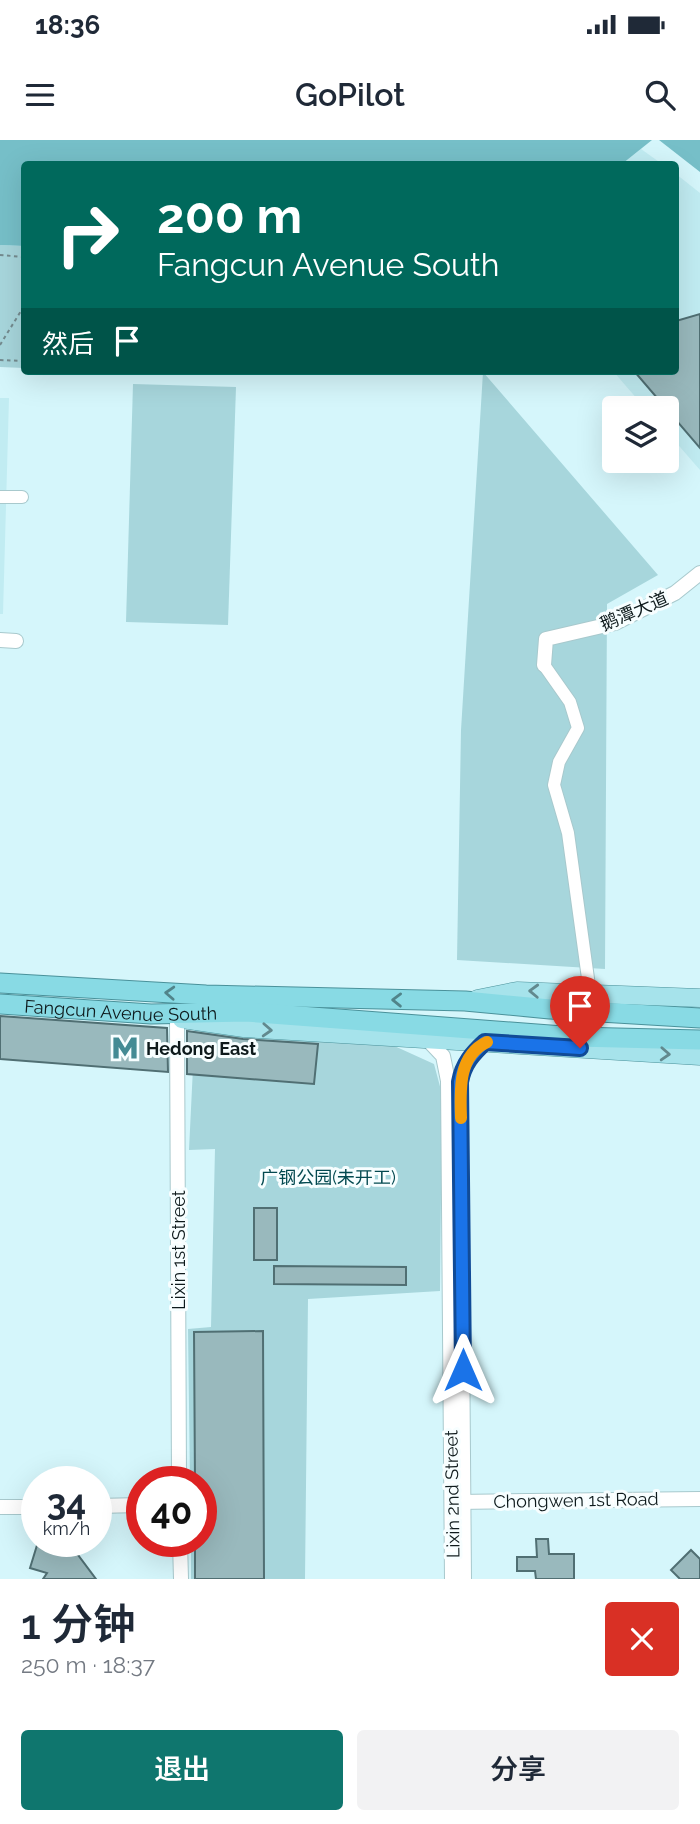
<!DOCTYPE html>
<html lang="zh">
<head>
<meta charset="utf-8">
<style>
	body { margin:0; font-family:Raleway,"Noto Sans SC",sans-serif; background:#f2f2f3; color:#1f2937; height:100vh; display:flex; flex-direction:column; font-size:26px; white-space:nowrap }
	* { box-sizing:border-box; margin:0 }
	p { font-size:23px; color:#747a83 }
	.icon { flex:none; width:38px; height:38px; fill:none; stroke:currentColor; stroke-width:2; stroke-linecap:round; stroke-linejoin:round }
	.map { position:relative; height:1439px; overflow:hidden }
	.drawer { display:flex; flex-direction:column; background:#fff; flex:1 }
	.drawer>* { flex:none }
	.hud { position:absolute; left:21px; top:21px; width:658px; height:214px; border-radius:7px; box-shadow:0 7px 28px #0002; background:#00695c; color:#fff; overflow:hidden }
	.fabs { position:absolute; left:602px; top:256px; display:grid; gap:14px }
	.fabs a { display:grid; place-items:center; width:77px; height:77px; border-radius:7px; background:#fff; box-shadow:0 7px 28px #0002; font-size:35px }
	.speed { position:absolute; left:21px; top:1326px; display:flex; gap:14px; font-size:35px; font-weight:700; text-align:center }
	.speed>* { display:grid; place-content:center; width:91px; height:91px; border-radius:50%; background:#fff; box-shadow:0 7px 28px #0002; line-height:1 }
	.speed small { font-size:18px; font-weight:400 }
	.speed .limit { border:10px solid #d22; background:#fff; color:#111 }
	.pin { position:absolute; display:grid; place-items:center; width:60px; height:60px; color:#fff; margin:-72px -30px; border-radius:50% 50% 50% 0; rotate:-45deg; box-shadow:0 0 7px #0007 }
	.pin .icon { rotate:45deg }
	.me { position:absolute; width:77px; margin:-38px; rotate:0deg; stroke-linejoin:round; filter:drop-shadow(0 0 5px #0008) }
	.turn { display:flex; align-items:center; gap:24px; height:147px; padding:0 21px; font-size:32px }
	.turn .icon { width:91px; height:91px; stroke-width:2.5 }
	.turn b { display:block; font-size:49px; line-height:60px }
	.then { display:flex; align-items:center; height:66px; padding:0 21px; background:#0003; gap:14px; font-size:26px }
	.round { display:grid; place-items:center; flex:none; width:74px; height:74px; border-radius:7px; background:#f2f2f3 }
	.headline { display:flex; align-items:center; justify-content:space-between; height:119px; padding:0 21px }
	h1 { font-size:42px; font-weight:600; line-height:52px }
	.cta { display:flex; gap:14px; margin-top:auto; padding:14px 21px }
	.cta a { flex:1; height:80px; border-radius:7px; background:#0f766e; color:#fff; font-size:28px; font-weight:600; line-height:80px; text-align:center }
	.cta a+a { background:#f2f2f3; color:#1f2937 }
	.status { display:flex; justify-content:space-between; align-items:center; height:49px; padding:0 35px; background:#fff; direction:ltr }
	.status svg { height:19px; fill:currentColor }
	header { display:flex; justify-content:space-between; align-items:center; height:91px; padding:0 21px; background:#fff; font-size:32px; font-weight:600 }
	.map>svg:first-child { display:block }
	.built { fill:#c1ecf2 }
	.green { fill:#a7d6dc }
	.water { fill:#76bfc8 }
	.building { fill:#99b9bd; stroke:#506f73; stroke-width:2 }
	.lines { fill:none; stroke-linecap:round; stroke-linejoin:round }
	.minor-casing { stroke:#a8c9cd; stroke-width:14 }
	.tertiary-casing { stroke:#a8c9cd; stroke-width:16 }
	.primary-casing { stroke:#4a919a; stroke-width:19 }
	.trunk-casing { stroke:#4a919a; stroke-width:21 }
	.path { stroke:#748b8f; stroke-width:2; stroke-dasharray:3.5 3.5; stroke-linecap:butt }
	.minor { stroke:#fff; stroke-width:12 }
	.tertiary { stroke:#fff; stroke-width:14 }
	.primary { stroke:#a6e3eb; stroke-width:18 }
	.trunk { stroke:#88dae4; stroke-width:19 }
	.oneway { stroke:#62898e }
	.oneway2 { stroke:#51848a }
	.route-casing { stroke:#114b97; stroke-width:18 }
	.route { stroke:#1a73e8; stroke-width:12 }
	.slow { stroke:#f59e0b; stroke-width:12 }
	.labels { text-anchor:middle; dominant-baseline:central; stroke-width:6; stroke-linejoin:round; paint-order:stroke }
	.street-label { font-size:18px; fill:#0e1a1c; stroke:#f7feff }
	.poi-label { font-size:18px; font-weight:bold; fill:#0e1a1c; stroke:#f7feff; text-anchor:start }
	.park-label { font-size:18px; fill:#034950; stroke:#f7feff }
</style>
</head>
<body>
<div class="status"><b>18:36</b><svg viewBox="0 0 49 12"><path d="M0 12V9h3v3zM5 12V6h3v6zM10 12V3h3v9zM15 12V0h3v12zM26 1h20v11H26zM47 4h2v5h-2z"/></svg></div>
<header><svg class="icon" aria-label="menu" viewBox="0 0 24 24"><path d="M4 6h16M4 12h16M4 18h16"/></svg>GoPilot<svg class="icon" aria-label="search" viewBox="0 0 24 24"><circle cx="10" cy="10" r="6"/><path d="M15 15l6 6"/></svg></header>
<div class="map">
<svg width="700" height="1439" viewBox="0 0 700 1439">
	<rect width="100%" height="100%" fill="#d5f6fb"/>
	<g class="built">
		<polygon points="641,9 662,24 622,24"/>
		<polygon points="676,34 700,53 700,330 667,292 667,268 645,268 613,231 676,231"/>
		<polygon points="0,258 9,258 3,474 0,474"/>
	</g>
	<g class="green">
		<polygon points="0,105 24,106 24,228 0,227"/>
		<polygon points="483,232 658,435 607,464 605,829 457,820 461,590"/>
		<polygon points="133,244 236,247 228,485 126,482"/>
		<polygon points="195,886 390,904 434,924 442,954 440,1151 308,1159 305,1439 191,1439 191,1402 201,1402 201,1342 190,1342 188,1189 211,1187 215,1009 189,1010"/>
	</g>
	<g class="water">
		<polygon points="0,0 652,0 622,24 561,24 558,22 554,24 24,24 24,106 0,105"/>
		<polygon points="659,0 700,0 700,32"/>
	</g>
	<g class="building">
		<polygon points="700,174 700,308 634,231 676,231 676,181"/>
		<polygon points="0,876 167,888 168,932 0,919"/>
		<polygon points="187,891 243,899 318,904 314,944 187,934"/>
		<rect x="254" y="1068" width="23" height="52"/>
		<polygon points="274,1126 406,1127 406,1145 274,1144"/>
		<polygon points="263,1191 264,1439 195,1439 195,1402 201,1402 201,1342 195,1342 194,1192"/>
		<polygon points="536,1399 548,1399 549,1414 574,1414 574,1439 536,1439 535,1431 517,1431 517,1417 537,1417"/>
		<polygon points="38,1402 75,1411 96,1439 43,1439 47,1433 30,1428"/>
		<polygon points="691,1410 700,1419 700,1439 680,1439 671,1430"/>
	</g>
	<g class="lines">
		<defs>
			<g id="minor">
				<polyline points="0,357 22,357"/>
				<polyline points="544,525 570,562 578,588 559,622 554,645 568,693 590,853"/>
			</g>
			<g id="tertiary">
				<polyline points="0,500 16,501"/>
				<polyline points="544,525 546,499 615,483 675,453 700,433"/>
				<polyline points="177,878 179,1342"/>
				<polyline points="426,898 443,916 448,941 452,1439"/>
				<polyline points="457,1362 700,1359"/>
				<polyline points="96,1366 142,1365"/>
				<polyline points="0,1367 37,1367"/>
				<polyline points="180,1402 181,1439"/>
				<polyline points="464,1439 460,942 466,923 485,902"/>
			</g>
			<g id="primary">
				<polyline points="477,859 517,851 700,858"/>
				<polyline points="182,879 244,888 700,916"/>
			</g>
			<g id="trunk">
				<polyline points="0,843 206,855 465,861 550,869 700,878"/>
				<path id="s1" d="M0 864 151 874 246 872 576 897 700 900"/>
			</g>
		</defs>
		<use href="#minor" class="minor-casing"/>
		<use href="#tertiary" class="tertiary-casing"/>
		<use href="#primary" class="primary-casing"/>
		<use href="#trunk" class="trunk-casing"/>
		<g class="path">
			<polyline points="0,115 24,117"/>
			<polyline points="0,205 24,166"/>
			<polyline points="0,220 24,221"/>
		</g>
		<use href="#minor" class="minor"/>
		<use href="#tertiary" class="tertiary"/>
		<use href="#primary" class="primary"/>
		<use href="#trunk" class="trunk"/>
	</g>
	<defs><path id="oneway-chevron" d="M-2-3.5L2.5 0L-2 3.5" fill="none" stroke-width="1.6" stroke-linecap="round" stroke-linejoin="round" transform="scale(1.75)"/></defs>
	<g class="oneway">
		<use href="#oneway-chevron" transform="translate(534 851) rotate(-178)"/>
		<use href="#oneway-chevron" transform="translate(267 890) rotate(3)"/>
		<use href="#oneway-chevron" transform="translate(665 914) rotate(3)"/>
	</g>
	<g class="oneway2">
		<use href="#oneway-chevron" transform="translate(170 853) rotate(-177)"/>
		<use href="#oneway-chevron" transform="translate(397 860) rotate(-179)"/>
	</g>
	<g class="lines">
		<defs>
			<path id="route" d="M463 1230 460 942C463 924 473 913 485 902L580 908"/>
		</defs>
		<use href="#route" class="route-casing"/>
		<use href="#route" class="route"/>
		<path class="slow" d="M461 978C460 949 458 916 487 902"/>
	</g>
	<defs>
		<symbol id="metro-bare" viewBox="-9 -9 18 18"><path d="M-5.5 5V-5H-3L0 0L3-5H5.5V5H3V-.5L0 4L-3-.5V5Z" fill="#448b94" stroke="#f7feff" stroke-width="2.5" paint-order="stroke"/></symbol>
	</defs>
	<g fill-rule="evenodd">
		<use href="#metro-bare" x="106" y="889" width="38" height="38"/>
	</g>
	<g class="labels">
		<g class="street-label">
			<text transform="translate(634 471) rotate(-23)">鹅潭大道</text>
			<text stroke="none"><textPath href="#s1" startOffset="121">Fangcun Avenue South</textPath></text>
			<text transform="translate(178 1110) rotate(-90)">Lixin 1st Street</text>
			<text transform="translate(452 1354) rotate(-91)">Lixin 2nd Street</text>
			<text transform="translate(576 1360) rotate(-1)">Chongwen 1st Road</text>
		</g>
		<g class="poi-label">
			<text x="146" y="908">Hedong East</text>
		</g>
		<g class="park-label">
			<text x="328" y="1037">广钢公园(未开工)</text>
		</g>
	</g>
</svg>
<div class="fabs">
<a><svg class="icon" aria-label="layers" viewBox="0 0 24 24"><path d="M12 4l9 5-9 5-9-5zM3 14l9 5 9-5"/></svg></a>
</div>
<div class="speed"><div>34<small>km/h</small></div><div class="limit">40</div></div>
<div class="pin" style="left:580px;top:908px;background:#d93025"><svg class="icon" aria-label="arrive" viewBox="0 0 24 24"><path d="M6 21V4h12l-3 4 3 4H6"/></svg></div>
<svg class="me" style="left:463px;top:1230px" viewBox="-20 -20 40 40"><path d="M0-17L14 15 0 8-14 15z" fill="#1a73e8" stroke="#fff" stroke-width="4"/></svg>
<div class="hud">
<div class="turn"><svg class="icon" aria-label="right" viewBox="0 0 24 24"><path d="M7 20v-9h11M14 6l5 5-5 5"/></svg><div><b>200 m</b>Fangcun Avenue South</div></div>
<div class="then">然后<svg class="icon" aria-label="arrive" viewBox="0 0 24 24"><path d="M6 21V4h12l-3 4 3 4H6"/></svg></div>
</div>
</div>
<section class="drawer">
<div class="headline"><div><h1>1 分钟</h1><p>250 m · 18:37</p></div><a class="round" style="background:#d93025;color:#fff"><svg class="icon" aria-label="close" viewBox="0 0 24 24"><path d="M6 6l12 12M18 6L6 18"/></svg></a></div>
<div class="cta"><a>退出</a><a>分享</a></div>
</section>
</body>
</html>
